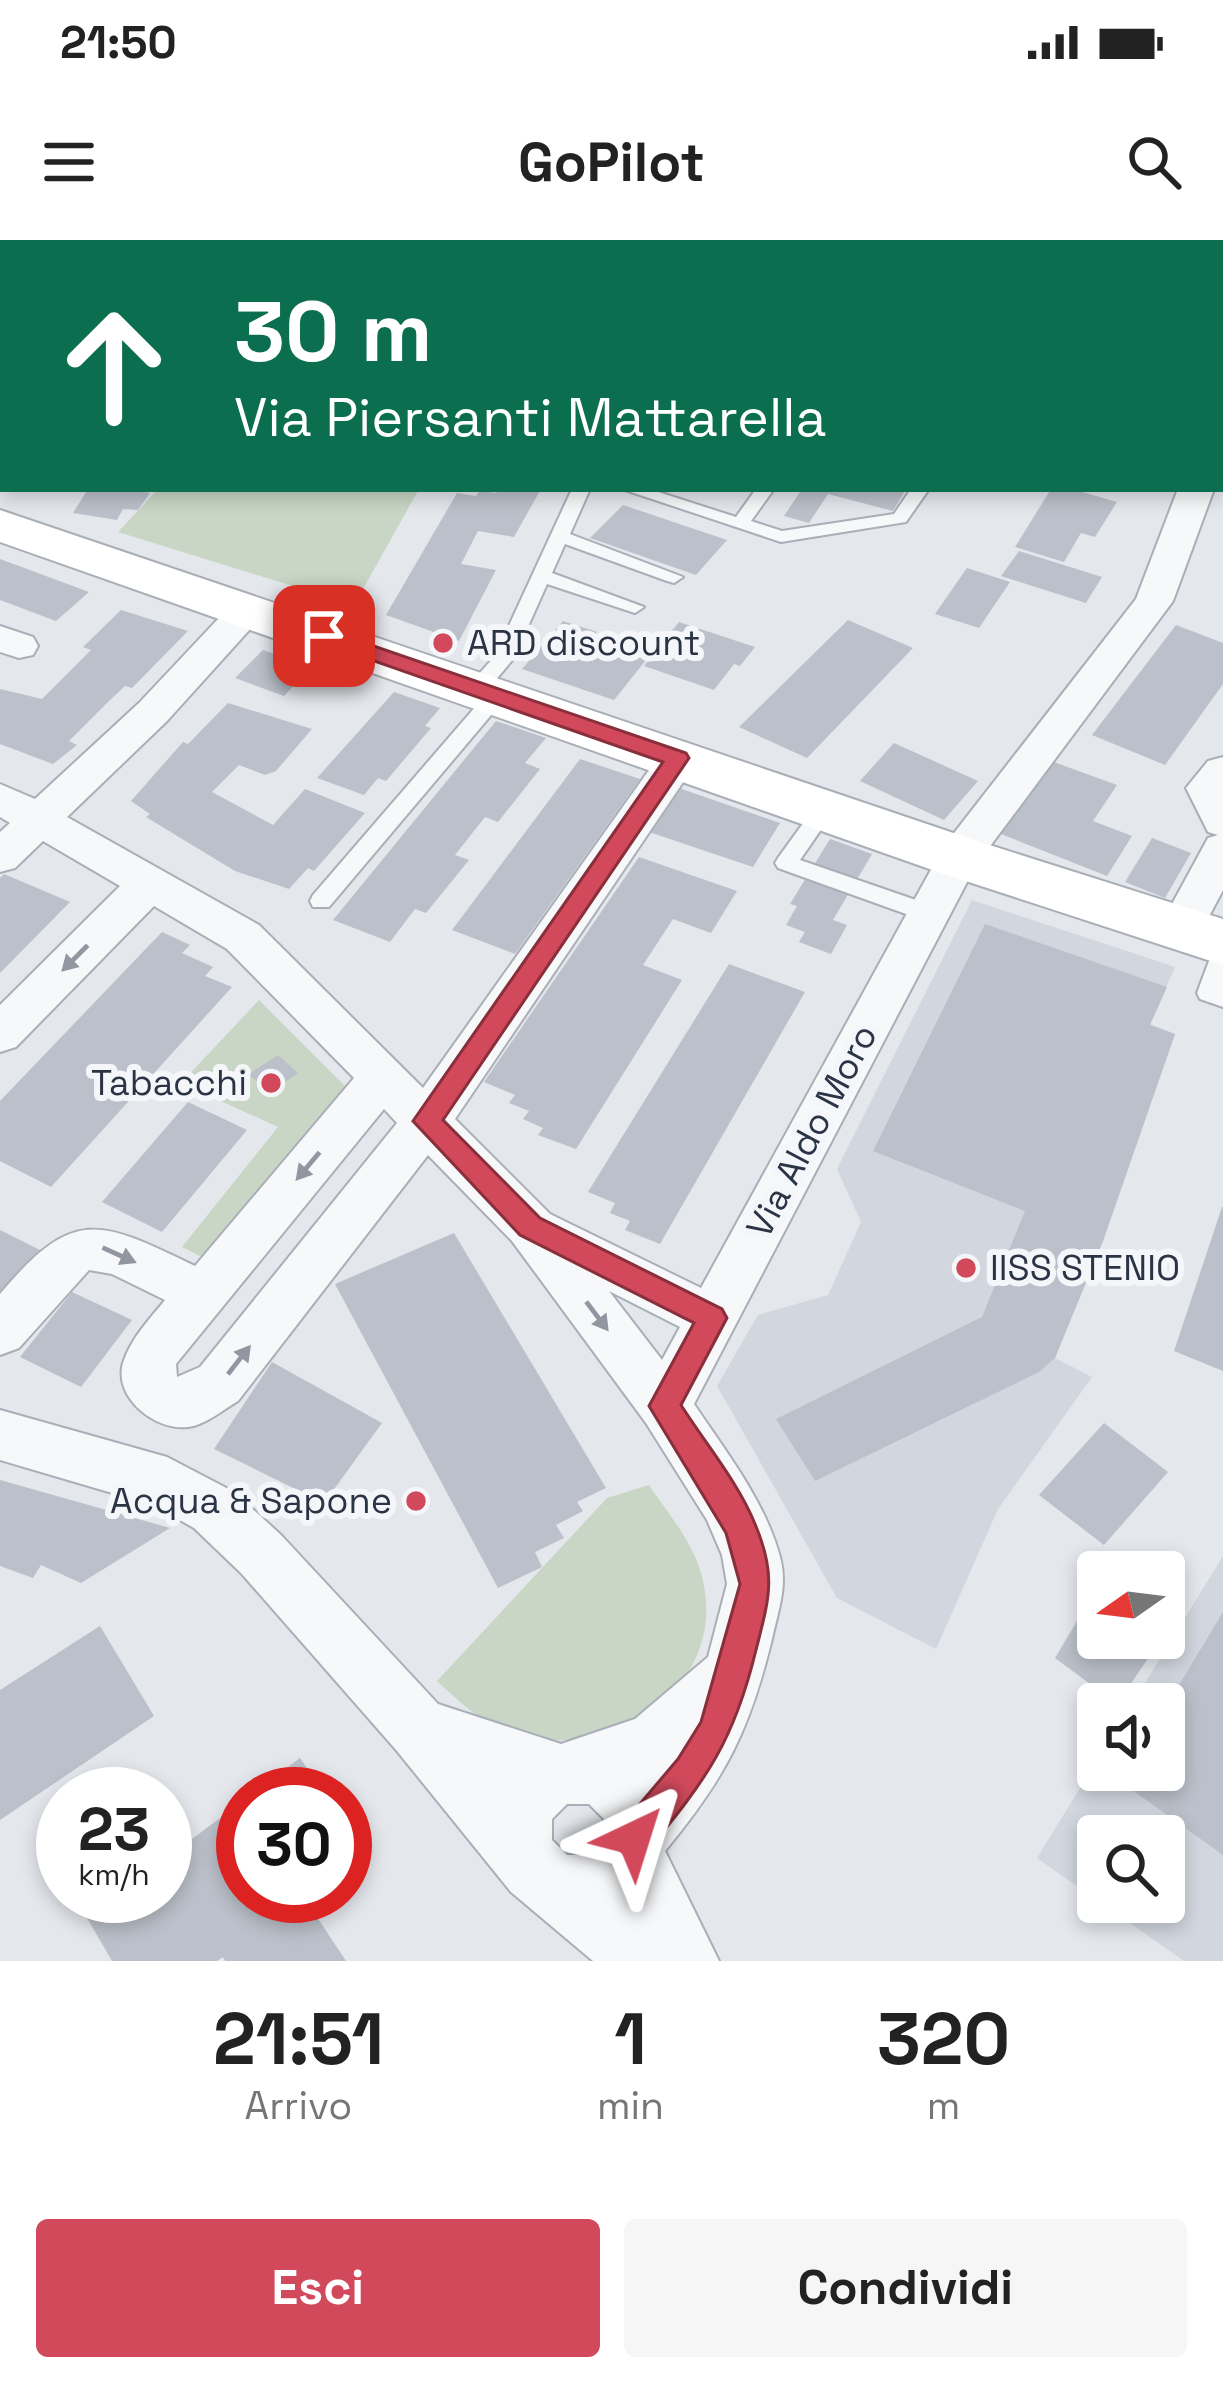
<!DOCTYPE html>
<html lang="it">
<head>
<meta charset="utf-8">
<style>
	body { margin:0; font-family:"Space Grotesk",sans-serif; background:#f6f6f6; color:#222; height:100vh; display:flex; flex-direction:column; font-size:45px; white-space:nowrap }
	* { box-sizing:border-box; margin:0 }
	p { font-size:39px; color:#767676 }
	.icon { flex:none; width:66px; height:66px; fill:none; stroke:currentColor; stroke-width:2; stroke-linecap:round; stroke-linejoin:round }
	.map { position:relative; height:1721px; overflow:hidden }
	.side { display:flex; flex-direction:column; background:#fff; flex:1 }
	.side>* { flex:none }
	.banner { position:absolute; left:0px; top:0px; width:1224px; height:252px; box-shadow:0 6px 18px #0003; background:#0b6e4f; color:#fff; overflow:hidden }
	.needle { width:78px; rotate:256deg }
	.controls { position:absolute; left:1077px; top:1311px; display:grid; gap:24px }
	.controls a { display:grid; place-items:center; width:108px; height:108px; border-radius:12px; background:#fff; box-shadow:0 6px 18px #0003; font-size:60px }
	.speed { position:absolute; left:36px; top:1527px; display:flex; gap:24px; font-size:60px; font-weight:700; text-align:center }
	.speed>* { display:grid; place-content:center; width:156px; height:156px; border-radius:50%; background:#fff; box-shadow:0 6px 18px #0003; line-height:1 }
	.speed small { font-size:30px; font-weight:400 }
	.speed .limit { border:18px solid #d22; background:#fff; color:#111 }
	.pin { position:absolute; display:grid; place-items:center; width:102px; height:102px; color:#fff; margin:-51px; border-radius:24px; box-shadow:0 6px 18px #0006 }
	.me { position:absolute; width:132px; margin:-66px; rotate:41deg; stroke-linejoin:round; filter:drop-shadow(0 0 9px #0008) }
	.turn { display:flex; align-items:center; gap:42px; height:252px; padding:0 36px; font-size:54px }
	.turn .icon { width:156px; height:156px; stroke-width:2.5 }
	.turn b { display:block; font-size:84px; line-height:102px }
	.eta { display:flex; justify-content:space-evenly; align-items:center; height:204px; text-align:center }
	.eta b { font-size:72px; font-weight:700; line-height:84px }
	.primary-button { display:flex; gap:24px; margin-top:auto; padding:24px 36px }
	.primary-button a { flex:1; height:138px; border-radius:12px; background:#d1495b; color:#fff; font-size:48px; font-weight:700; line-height:138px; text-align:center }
	.primary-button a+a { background:#f6f6f6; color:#222 }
	.status { display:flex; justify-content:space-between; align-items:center; height:84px; padding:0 60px; background:#fff; direction:ltr }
	.status svg { height:33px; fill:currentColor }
	header { display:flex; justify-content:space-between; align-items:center; height:156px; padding:0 36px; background:#fff; font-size:54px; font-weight:700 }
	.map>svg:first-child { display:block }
	.built { fill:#d2d6de }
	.green { fill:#c9d6c5 }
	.building { fill:#bbc0ca }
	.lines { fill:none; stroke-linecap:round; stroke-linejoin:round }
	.lane-casing { stroke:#a9aeb7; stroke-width:4 }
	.street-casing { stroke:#a9aeb7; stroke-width:4 }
	.secondary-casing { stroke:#a9aeb7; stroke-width:4 }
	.lane { fill:#f7f8fa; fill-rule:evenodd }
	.street { fill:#f7f8fa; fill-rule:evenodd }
	.secondary { fill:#fff; fill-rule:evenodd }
	.oneway { fill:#9196a0 }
	.route { fill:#d1495b; stroke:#882f3b; stroke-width:3 }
	.poi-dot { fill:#d1495b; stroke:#f4f6f9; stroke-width:4.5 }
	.labels { text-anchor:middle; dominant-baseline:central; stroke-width:12; stroke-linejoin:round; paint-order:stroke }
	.poi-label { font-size:36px; fill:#2b3445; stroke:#f4f6f9; text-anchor:start }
	.street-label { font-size:36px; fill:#2b3445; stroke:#f4f6f9 }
</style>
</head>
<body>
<div class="status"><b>21:50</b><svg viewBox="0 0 49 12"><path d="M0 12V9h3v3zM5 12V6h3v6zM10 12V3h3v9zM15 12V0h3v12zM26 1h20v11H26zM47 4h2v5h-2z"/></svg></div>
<header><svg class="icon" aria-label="menu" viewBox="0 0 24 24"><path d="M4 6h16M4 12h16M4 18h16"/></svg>GoPilot<svg class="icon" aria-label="search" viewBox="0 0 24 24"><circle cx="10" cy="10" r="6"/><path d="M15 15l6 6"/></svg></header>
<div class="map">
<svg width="1223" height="1721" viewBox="0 0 1223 1721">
	<rect width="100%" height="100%" fill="#e4e7ec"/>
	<g class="built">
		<polygon points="972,660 1175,727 1150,784 1175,794 1103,1001 1055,1118 1092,1137 998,1269 936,1409 837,1358 717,1146 758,1075 828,1055 861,982 837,929"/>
		<polygon points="1223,1316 1223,1721 1184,1721 1100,1662 1164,1662 1164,1596 1098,1596 1098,1661 1037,1618 1098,1519 1098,1530 1164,1530 1164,1464 1132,1464"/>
	</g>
	<g class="green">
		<polygon points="158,249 419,249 354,365 118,292"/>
		<polygon points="259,760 349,850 208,1020 182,1007 278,887 181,843"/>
		<path d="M649 1245C667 1272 692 1301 701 1333 733 1445 613 1524 512 1494 483 1485 459 1461 437 1441L607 1258Z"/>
	</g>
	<g class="building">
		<polygon points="88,249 131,249 150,253 138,270 123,269 117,280 73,273"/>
		<polygon points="499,249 541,249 514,297 478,291 461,324 496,330 459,401 386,375 457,253 476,256 480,250 496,253"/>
		<polygon points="802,249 906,249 893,271 828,254 809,283 784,276"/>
		<polygon points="1051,249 1072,249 1117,262 1095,297 1081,293 1064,322 1015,307"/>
		<polygon points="623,265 727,300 696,335 590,298"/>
		<polygon points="1019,311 1102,337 1086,363 1001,336"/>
		<polygon points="0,319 89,352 56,381 0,360"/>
		<polygon points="967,328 1010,342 979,388 935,374"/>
		<polygon points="121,370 188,391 132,448 125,446 111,459 69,501 77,505 53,524 0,504 0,449 42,459 91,410 83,407"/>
		<polygon points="848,380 913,408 807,518 739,487"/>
		<polygon points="563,381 597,392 582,411 601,417 617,398 654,410 614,460 522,429"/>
		<polygon points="679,382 755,407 740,426 734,424 714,450 644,426"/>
		<polygon points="1176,385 1223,403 1223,444 1165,525 1092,495"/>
		<polygon points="263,410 311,427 284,456 235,438"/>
		<polygon points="394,452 440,468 425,486 431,488 386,541 378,538 364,555 317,538"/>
		<polygon points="228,463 312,489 276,531 265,535 239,525 212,552 273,585 305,549 365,573 314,631 308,628 289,649 235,631 146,577 150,574 131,561 183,502 188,504"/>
		<polygon points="496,481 546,498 525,523 540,529 498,582 485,577 455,615 469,620 426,673 415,669 390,702 333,680"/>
		<polygon points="894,503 978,541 944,580 860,541"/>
		<polygon points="580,519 640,539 515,714 452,690"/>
		<polygon points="1051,521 1117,545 1093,581 1132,596 1107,636 1001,594"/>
		<polygon points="673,546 780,583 753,627 643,590"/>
		<polygon points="1152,598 1191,613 1165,658 1125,642"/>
		<polygon points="830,599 872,614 833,680 847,685 831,714 799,702 805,692 786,685 797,666 790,664"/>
		<polygon points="639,617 737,651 711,693 673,679 643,725 682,740 576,909 538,895 543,888 523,879 529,871 509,863 515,855 484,842"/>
		<polygon points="4,634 70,662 0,733 0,638"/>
		<polygon points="985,684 1167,747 1150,785 1175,794 1103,1001 1055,1118 1039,1132 815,1241 776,1179 982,1077 1025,971 873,911"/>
		<polygon points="162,692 190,705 182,713 213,727 205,736 232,747 51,947 0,921 0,861"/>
		<polygon points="729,724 805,752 660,1004 625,990 630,981 610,973 615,963 588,952"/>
		<polygon points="278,815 298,833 269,853 249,834"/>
		<polygon points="188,862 247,890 162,992 102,962"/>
		<polygon points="1222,967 1223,967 1223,1131 1174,1111"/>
		<polygon points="0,990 42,1011 0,1060"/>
		<polygon points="454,993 606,1248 577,1262 583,1271 556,1285 564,1298 535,1312 542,1327 498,1348 335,1044"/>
		<polygon points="72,1052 132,1080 81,1147 20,1117"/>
		<polygon points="272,1122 382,1183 324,1263 214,1209"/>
		<polygon points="1104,1183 1168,1232 1104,1305 1039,1255"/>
		<polygon points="0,1240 170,1288 81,1343 41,1325 33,1338 0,1326"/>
		<polygon points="1095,1351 1098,1398 1162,1398 1117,1464 1055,1418"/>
		<polygon points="1223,1372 1223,1615 1121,1542 1128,1530 1164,1530 1164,1470"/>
		<polygon points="100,1386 154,1476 0,1580 0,1450"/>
		<polygon points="300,1518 325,1554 252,1554"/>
		<polygon points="243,1561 243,1656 303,1656 346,1721 225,1721 223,1717 217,1721 112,1721 87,1678 116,1656 165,1656 165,1619"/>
	</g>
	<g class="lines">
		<defs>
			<g id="lane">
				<rect x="0" y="98" width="3" height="10"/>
				<rect x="0" y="141" width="3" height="10"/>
				<polygon points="572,249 590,249 570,294 683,337 674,343 667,341 565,304 552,333 644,367 635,373 547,344 514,418 484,454 470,454 470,444 495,416"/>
				<polygon points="622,249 649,249 736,277 756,249 774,249 751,281 782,291 894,274 911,249 929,249 906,282 781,302"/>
				<polygon points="496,450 506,456 503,461 329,667 313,667 310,661 313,655 489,451"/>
				<polygon points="824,562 835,569 800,620 936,667 939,673 936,679 920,679 778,628 775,623 778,618 817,564"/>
				<polygon points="1223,705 1223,767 1200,759 1197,753 1212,713"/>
			</g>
			<g id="street">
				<rect x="1221" y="53" width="2" height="18"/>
				<rect x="0" y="169" width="3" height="20"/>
				<path d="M1178 249H1214L1173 361 976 625 694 1164C726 1212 765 1261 780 1317 788 1346 778 1371 772 1399 749 1492 726 1537 665 1611L719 1721H593L511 1652 397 1511 241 1333 194 1288 153 1265 0 1220V1170L167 1217 234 1252 281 1295 438 1464 561 1504 635 1479 708 1417 727 1344 722 1315 707 1280 646 1183 512 1001 428 915 238 1161C223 1170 205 1185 188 1187 155 1191 113 1157 123 1123 131 1098 149 1080 165 1060L112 1034 89 1030 19 1108 0 1115V1054C74 966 99 980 195 1026L354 838 227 709 154 666 16 807 0 812V765L120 646 43 601 15 628 0 632V592L10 583 0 577V544L35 559 139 463 235 361H261L267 369 261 377 167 481 67 577 259 685 423 848 664 509 678 505 692 509 698 519 692 529 455 879 550 974 701 1048 944 606 1136 359ZM384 869 397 883 200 1127 177 1137 176 1124ZM609 1051 680 1087 662 1120ZM567 1564H589L604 1579V1600L589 1615H567L552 1600V1579Z"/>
				<polygon points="0,386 33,397 38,406 33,415 19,418 0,412"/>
				<polygon points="1223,517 1223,650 1197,699 1181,704 1165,699 1159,688 1208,598 1218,595 1208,592 1186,548 1208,521"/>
			</g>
			<polygon id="secondary" points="0,270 980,602 1223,679 1223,725 938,632 0,302"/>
		</defs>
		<use href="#lane" class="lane-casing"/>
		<use href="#street" class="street-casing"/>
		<use href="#secondary" class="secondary-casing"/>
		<use href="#lane" class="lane"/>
		<use href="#street" class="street"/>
		<use href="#secondary" class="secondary"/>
	</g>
	<defs><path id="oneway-solid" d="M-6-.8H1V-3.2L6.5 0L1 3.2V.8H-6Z" transform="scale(3)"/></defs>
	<g class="oneway">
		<use href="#oneway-solid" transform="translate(75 718) rotate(135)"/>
		<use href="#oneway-solid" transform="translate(308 926) rotate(130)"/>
		<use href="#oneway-solid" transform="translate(119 1015) rotate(24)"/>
		<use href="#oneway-solid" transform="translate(597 1076) rotate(53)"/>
		<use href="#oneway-solid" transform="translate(239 1120) rotate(-52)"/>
	</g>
	<path class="route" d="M324 389 686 513 689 518 443 880 540 978 722 1069 727 1078 681 1165C705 1203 738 1242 755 1284 777 1336 769 1358 756 1410 734 1501 707 1539 647 1611L634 1616 622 1611 617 1598 622 1585 678 1519 701 1482 740 1344 726 1293 649 1166 694 1083 520 995 413 881 663 522 317 401V391Z"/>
	<g class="poi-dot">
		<circle cx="443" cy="403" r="12"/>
		<circle cx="271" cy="843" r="12"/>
		<circle cx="966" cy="1028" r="12"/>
		<circle cx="416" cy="1261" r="12"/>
	</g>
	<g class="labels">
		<g class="poi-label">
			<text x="467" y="403">ARD discount</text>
			<text x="247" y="843" text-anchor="end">Tabacchi</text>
			<text x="990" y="1028">IISS STENIO</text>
			<text x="392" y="1261" text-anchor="end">Acqua &amp; Sapone</text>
		</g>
		<g class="street-label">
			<text transform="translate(812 891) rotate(-62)">Via Aldo Moro</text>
		</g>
	</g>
</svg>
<div class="controls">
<a><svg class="needle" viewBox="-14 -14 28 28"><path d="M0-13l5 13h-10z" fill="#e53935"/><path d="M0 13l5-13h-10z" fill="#767676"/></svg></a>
<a><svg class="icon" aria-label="sound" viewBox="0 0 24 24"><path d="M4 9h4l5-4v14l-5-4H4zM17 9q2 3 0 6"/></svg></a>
<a><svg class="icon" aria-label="search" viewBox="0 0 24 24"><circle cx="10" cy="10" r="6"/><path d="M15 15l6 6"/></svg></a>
</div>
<div class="speed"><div>23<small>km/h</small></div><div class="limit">30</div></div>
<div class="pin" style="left:324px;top:396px;background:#d93025"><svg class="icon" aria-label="arrive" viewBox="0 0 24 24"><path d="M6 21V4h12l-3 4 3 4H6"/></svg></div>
<svg class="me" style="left:634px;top:1598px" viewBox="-20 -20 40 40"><path d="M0-17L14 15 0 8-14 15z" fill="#d1495b" stroke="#fff" stroke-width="4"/></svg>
<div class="banner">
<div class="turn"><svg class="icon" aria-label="ahead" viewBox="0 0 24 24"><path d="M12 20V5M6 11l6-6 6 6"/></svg><div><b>30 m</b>Via Piersanti Mattarella</div></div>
</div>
</div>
<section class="side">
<div class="eta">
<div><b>21:51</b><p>Arrivo</p></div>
<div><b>1</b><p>min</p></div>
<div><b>320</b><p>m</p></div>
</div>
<div class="primary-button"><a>Esci</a><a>Condividi</a></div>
</section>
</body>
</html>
